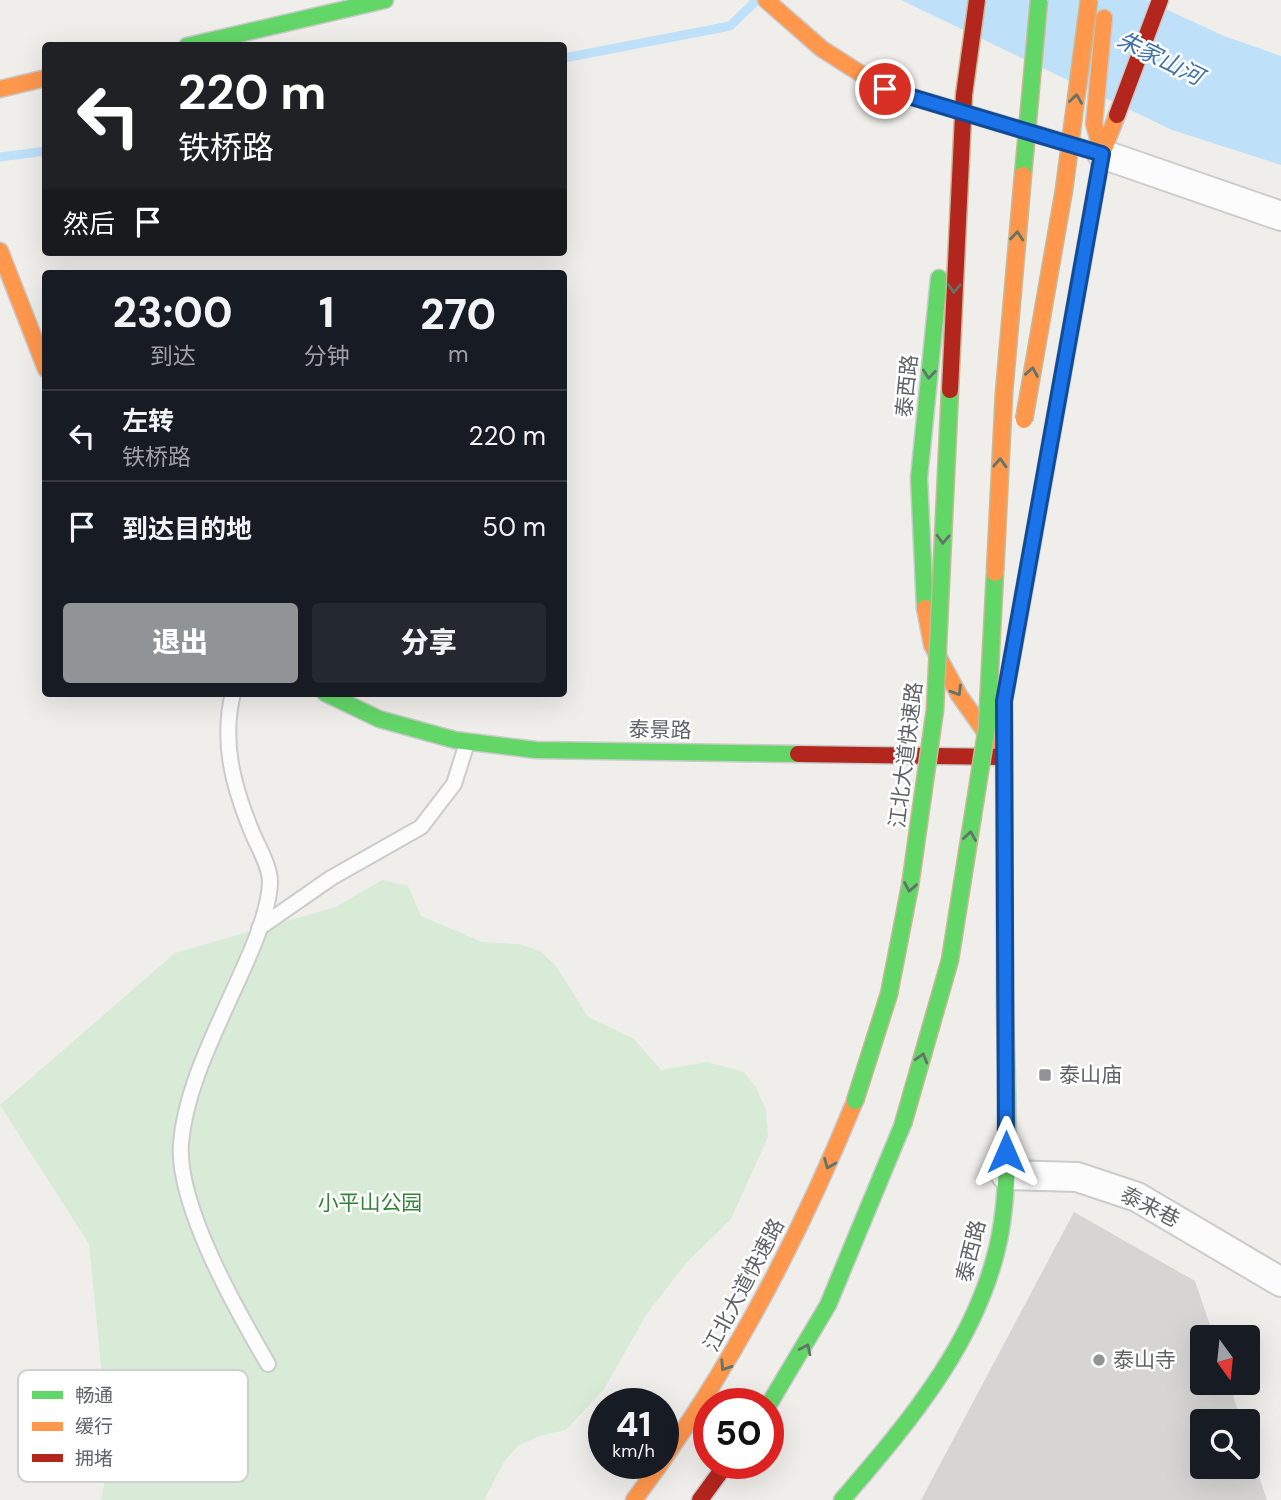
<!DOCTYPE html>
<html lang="zh">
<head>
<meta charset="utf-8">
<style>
	body { margin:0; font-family:"DM Sans","Noto Sans SC",sans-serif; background:#242831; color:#f1f3f6; height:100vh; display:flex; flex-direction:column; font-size:26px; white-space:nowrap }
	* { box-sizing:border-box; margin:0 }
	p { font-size:23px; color:#9ea1a6 }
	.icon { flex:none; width:38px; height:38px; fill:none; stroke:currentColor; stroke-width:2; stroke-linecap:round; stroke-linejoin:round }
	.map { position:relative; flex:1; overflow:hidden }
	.details { position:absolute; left:42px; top:270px; width:525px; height:427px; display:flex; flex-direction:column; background:#171b24; border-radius:7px; box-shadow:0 7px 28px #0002 }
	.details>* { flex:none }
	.banner { position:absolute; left:42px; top:42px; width:525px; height:214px; border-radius:7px; box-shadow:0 7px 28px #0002; background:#202124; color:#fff; overflow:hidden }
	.needle { width:46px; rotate:165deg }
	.tools { position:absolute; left:1190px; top:1325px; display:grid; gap:14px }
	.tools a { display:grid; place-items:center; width:70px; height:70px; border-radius:7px; background:#171b24; box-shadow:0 7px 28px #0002; font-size:35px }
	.speed { position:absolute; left:588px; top:1388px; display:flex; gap:14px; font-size:35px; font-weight:700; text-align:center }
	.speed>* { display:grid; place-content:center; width:91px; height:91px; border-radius:50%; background:#171b24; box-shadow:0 7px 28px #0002; line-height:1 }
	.speed small { font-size:18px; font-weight:400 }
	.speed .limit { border:10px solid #d22; background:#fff; color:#111 }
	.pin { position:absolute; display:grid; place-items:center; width:60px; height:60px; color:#fff; margin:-30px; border:4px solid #fff; border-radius:50%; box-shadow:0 2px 7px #0007 }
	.me { position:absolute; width:77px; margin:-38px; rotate:0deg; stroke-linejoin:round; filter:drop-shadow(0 0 5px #0008) }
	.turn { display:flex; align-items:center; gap:24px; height:147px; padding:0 21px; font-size:32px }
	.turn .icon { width:91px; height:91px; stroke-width:2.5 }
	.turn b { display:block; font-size:49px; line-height:60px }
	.then { display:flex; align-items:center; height:66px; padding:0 21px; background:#0003; gap:14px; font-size:26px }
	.eta { display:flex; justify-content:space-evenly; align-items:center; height:119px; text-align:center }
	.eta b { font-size:42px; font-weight:800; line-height:49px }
	.cta { display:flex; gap:14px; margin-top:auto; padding:14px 21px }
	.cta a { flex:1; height:80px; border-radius:7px; background:#919496; color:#fff; font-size:28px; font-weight:800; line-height:80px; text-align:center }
	.cta a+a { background:#242831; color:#f1f3f6 }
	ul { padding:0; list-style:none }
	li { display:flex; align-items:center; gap:21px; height:91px; padding:0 21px; border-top:2px solid #363941 }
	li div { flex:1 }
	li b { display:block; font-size:26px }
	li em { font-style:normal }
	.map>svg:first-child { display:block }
	.green { fill:#d8ebd6 }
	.water { fill:#bfe0f9 }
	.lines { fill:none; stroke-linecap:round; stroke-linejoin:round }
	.stream { stroke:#bfe0f9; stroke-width:9 }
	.building { fill:#d6d5d3 }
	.lane-casing { stroke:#cbcccc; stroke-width:18 }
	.street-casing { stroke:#cbcccc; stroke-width:32 }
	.fast-casing { stroke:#cacacb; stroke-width:19 }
	.slow-casing { stroke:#cacacb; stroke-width:19 }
	.jam-casing { stroke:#cacacb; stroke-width:19 }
	.lane { stroke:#fdfcfc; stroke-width:14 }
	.street { stroke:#fdfcfc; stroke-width:28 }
	.fast { stroke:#63d668; stroke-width:16 }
	.slow { stroke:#ff974d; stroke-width:16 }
	.jam { stroke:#b3261e; stroke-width:16 }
	.fast-bridge-casing { stroke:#c8b996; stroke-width:19; stroke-linecap:butt }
	.slow-bridge-casing { stroke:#c8b996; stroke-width:19; stroke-linecap:butt }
	.jam-bridge-casing { stroke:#c8b996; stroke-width:19; stroke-linecap:butt }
	.fast-bridge { stroke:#63d668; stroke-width:16 }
	.slow-bridge { stroke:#ff974d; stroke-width:16 }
	.jam-bridge { stroke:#b3261e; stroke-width:16 }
	.oneway { stroke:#607468 }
	.route-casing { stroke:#114b97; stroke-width:18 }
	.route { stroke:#1a73e8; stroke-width:12 }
	.poi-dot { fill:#919496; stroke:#fff; stroke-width:2.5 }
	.labels { text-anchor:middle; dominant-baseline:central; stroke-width:5; stroke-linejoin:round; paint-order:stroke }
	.street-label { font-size:21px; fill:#5f6368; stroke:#fff }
	.poi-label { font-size:21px; fill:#5f6368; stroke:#fff; text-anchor:start }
	.park-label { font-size:21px; fill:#348238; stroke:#fff }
	.water-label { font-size:23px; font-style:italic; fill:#4174aa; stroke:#fff }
	.key { fill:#fff; stroke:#cfd0d2; stroke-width:2 }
	.key-label { font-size:19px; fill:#5f6368 }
</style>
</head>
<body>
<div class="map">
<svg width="1281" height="1500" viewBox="0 0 1281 1500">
	<rect width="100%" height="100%" fill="#efeeea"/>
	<polygon class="green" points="382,880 408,886 421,916 482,942 519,944 540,951 556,966 588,1017 634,1039 661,1070 707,1062 744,1072 756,1087 766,1110 768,1137 731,1219 686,1263 646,1315 604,1389 566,1430 539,1436 518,1446 505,1460 484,1500 101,1500 110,1457 89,1244 0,1105 175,953 336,907"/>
	<polygon class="water" points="901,0 1146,0 1224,36 1281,56 1281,165 1172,130"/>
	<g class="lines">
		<g class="stream">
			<polyline points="564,58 730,26 757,0"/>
			<polyline points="0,157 46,151"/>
		</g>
	</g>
	<polygon class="building" points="1074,1212 1195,1281 1214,1337 1202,1337 1202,1382 1229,1382 1241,1421 1202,1421 1202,1466 1248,1466 1248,1443 1267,1500 921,1500"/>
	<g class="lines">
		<defs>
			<g id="lane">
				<path d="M233 693C221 742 233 786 252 832 258 847 270 866 270 882 269 919 241 973 226 1007 207 1049 185 1096 181 1143 176 1204 237 1311 268 1364"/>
				<polyline points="259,928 331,878 421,827 454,784 467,743"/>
			</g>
			<g id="street">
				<polyline points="1102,154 1281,216"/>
				<polyline points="1006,1175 1077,1177 1137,1197 1281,1282"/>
			</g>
			<g id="fast">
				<polyline points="187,46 385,0"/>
				<polyline points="925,608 919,478 939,278"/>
				<polyline points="325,693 379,719 455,740 536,750 798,754"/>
				<polyline points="768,1406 828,1305 903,1124"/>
				<path d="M842 1500C911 1420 986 1332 1002 1223 1012 1152 1006 1078 1005 1006"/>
			</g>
			<g id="slow">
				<polyline points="766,0 822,49 885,89 1100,153"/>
				<polyline points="0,89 46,78"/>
				<polyline points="1100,145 1094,124 1104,18"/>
				<polyline points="0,251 46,369"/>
				<polyline points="1030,557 1102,154 1117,115"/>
				<polyline points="925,608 932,645 959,695 1000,753"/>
				<path d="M663 1460C742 1348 803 1228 855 1101"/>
				<polyline points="634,1500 661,1463"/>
			</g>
			<g id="jam">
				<polyline points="1117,115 1160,0"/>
				<polyline points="798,754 1003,757"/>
				<polyline points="1005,1006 1004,701 1030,557"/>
				<polyline points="700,1500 727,1463"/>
			</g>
		</defs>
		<use href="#lane" class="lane-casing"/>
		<use href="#street" class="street-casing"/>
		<use href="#fast" class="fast-casing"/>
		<use href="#slow" class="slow-casing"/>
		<use href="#jam" class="jam-casing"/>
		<use href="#lane" class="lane"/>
		<use href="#street" class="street"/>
		<use href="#fast" class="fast"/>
		<use href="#slow" class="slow"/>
		<use href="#jam" class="jam"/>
		<defs>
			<g id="fast-bridge">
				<polyline points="1023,175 1039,0"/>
				<polyline points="855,1101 889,994 910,886 935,710 950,390"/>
				<polyline points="903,1124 950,960 987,727 995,573"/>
			</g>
			<g id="slow-bridge">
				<polyline points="1024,420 1064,190 1089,0"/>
				<polyline points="995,573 1004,393 1023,175"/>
			</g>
			<polyline id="jam-bridge" points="950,390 964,95 977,0"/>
		</defs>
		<use href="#fast-bridge" class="fast-bridge-casing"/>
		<use href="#slow-bridge" class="slow-bridge-casing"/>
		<use href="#jam-bridge" class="jam-bridge-casing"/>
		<use href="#fast-bridge" class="fast-bridge"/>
		<use href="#slow-bridge" class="slow-bridge"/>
		<use href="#jam-bridge" class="jam-bridge"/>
	</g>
	<defs><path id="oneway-chevron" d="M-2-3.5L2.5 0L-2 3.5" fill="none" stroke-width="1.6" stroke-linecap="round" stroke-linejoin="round" transform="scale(1.75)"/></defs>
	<g class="oneway">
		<use href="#oneway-chevron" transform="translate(1076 99) rotate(-82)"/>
		<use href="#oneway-chevron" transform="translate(1017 236) rotate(-85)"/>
		<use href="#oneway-chevron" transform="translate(954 288) rotate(93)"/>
		<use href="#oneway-chevron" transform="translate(1032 372) rotate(-80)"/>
		<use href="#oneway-chevron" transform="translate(929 374) rotate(96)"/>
		<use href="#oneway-chevron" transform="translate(1000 463) rotate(-87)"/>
		<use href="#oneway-chevron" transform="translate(943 539) rotate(92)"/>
		<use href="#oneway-chevron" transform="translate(957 691) rotate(59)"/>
		<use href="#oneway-chevron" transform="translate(970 836) rotate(-81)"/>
		<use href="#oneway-chevron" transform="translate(910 887) rotate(100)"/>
		<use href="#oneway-chevron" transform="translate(922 1058) rotate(-74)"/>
		<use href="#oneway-chevron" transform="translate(829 1164) rotate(112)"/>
		<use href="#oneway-chevron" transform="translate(806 1349) rotate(-64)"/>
		<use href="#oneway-chevron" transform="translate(725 1366) rotate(123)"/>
	</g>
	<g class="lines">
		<defs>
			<polyline id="route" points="885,89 1102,154 1004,701 1006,1152"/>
		</defs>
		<use href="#route" class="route-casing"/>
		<use href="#route" class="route"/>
	</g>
	<g class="poi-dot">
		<rect x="1038" y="1068" width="14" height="14" rx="3.5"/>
		<circle cx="1099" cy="1360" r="7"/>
	</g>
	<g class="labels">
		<g class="street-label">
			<text transform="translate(907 386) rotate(-84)">泰西路</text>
			<text transform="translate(660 730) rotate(1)">泰景路</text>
			<text transform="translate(906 755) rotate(-83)">江北大道快速路</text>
			<text transform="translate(1150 1207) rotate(27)">泰来巷</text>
			<text transform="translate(971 1251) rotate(-76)">泰西路</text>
			<text transform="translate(744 1285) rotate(-62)">江北大道快速路</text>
		</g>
		<g class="poi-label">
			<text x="1059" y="1075">泰山庙</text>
			<text x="1113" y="1360">泰山寺</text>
		</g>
		<g class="park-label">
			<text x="370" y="1203">小平山公园</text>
		</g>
		<g class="water-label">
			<text transform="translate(1160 58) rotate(26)">朱家山河</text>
		</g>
	</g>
	<rect x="18" y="1370" width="230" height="112" rx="10" class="key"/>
	<rect x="32" y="1391" width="31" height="8" fill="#63d668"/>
	<rect x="32" y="1422" width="31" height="9" fill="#ff974d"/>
	<rect x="32" y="1454" width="31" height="8" fill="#b3261e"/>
	<g class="key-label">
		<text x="75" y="1402">畅通</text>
		<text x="75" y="1433">缓行</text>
		<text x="75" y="1465">拥堵</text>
	</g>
</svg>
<div class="tools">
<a><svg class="needle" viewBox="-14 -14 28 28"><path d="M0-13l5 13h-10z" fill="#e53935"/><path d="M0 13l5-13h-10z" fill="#9ea1a6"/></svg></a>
<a><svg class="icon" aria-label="search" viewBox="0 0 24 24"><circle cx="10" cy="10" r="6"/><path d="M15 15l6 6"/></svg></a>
</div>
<div class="speed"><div>41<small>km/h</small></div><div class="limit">50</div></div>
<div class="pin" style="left:885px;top:89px;background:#d93025"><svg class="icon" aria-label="arrive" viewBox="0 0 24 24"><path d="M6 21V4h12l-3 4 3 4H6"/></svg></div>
<svg class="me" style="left:1006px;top:1152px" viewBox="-20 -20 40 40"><path d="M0-17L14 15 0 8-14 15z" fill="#1a73e8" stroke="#fff" stroke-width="4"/></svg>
<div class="banner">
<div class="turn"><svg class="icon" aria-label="left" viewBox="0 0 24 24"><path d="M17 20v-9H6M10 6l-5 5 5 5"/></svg><div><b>220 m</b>铁桥路</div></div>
<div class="then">然后<svg class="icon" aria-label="arrive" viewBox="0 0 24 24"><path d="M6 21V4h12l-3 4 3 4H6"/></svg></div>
</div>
<section class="details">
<div class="eta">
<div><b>23:00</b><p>到达</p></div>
<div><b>1</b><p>分钟</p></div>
<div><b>270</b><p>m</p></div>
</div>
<ul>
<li><svg class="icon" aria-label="left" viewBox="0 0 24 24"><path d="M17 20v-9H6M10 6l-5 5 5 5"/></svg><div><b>左转</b><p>铁桥路</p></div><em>220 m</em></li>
<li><svg class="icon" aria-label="arrive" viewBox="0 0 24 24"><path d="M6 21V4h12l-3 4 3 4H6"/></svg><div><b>到达目的地</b></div><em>50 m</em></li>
</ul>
<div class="cta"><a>退出</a><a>分享</a></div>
</section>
</div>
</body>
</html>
